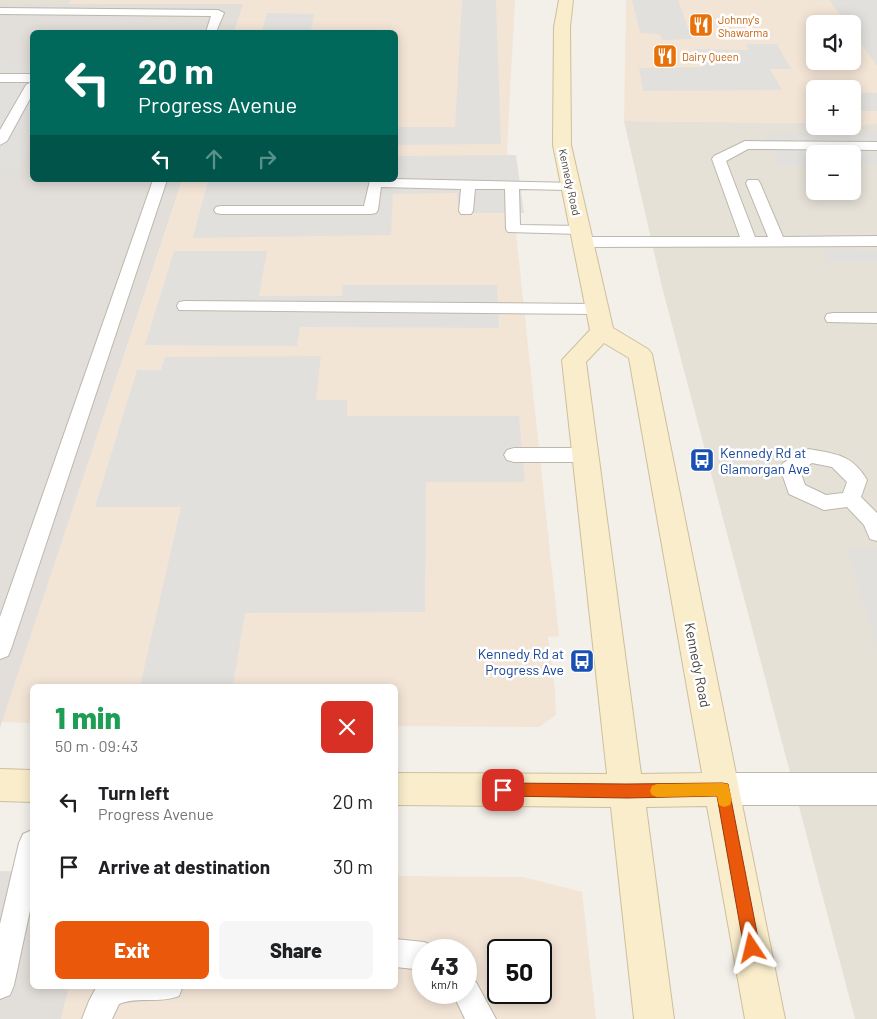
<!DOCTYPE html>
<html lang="en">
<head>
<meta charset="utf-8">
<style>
	body { margin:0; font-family:Barlow,sans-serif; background:#f6f6f6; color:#202124; height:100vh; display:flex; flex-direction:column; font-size:19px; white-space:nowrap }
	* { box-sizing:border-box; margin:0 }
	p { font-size:16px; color:#757577 }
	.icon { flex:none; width:28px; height:28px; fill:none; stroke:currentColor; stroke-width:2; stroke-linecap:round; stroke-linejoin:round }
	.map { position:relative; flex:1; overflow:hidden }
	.panel { position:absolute; left:30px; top:684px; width:368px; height:305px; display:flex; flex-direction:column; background:#fff; border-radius:8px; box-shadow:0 2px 12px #0003 }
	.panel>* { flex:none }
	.top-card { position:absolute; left:30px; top:30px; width:368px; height:152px; border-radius:8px; box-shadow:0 2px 12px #0003; background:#00695c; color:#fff; overflow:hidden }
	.buttons { position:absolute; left:806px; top:15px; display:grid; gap:10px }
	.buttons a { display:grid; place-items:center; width:55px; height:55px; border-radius:8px; background:#fff; box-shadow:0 2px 12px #0003; font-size:25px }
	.speed { position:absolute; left:412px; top:939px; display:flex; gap:10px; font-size:25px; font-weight:700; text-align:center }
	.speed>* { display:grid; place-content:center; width:65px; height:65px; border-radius:50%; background:#fff; box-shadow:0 2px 12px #0003; line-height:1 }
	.speed small { font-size:12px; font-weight:400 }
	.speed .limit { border:2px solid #111; border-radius:8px; background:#fff; color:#111 }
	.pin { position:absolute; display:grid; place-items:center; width:42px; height:42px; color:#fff; margin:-21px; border-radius:10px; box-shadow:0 2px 8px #0006 }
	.me { position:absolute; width:55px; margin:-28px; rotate:350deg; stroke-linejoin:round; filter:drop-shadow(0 0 4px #0008) }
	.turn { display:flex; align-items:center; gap:18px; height:105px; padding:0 25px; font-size:22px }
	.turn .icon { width:65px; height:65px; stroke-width:2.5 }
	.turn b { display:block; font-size:35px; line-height:42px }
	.lanes { display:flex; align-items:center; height:48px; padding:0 25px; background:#0003; justify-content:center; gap:25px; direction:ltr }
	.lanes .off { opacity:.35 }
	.round { display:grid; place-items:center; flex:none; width:52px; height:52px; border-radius:8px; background:#f6f6f6 }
	.summary { display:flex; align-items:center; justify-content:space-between; height:85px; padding:0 25px }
	h1 { font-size:30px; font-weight:800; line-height:38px; color:#1e9e55 }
	.button { display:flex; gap:10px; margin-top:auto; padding:10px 25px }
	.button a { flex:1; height:58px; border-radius:8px; background:#ea580c; color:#fff; font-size:20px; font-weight:800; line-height:58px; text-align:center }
	.button a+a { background:#f6f6f6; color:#202124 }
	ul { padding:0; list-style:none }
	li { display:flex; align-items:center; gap:15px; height:65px; padding:0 25px }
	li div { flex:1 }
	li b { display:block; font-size:19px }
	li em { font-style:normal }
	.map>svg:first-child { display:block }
	.residential { fill:#e6e1d7; fill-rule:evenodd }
	.commercial { fill:#f3e5d6; fill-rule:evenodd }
	.industrial { fill:#e2deda }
	.parking { fill:#e2e0dd }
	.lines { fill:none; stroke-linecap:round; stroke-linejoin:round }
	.service-casing { stroke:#bdb7ac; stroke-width:2 }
	.minor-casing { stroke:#bdb7ac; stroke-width:2 }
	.secondary-casing { stroke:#cebf9c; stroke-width:2 }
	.service { fill:#fff; fill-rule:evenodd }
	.minor { fill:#fff; fill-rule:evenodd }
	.secondary { fill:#faedcc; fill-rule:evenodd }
	.route { fill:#ea580c; stroke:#983908 }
	.slow { fill:#f59e0b }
	.labels { text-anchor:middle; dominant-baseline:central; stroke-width:5; stroke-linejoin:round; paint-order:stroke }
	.far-food-label { font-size:11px; fill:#c56008; stroke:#fff; text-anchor:start }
	.far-street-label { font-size:11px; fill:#464038; stroke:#fff }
	.transit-label { font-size:14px; fill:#164399; stroke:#fff; text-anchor:start }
	.street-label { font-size:14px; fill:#464038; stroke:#fff }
</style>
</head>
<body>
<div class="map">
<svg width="877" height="1019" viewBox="0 0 877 1019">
	<rect width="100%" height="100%" fill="#f3efe9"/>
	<g class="residential">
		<polygon points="0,0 72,0 69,4 0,4"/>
		<path d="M624 121 815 123V126L877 124V1019H855L662 287ZM815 154H852V191H815Z"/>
	</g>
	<g class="commercial">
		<polygon points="72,0 515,0 507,149 559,636 548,637 555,690 556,715 539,727 395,726 395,686 32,686 32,723 2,722 182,180 395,180 395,32 234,32 242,4 69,4"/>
		<path d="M626 0H877V124H853L852 89H815V123L624 121ZM815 24H852V61H815Z"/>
		<path d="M395 876 523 877 582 892 596 1019H61L69 986H395ZM424 950H466V992H424ZM499 950H541V992H499Z"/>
	</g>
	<g class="industrial">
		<polygon points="0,4 243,4 234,32 32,32 32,180 182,180 0,728"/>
		<polygon points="0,871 32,872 32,986 69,986 61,1019 0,1019"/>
	</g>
	<g class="parking">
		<polygon points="462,0 496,0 501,144 395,145 395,127 455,127"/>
		<polygon points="632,0 678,0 692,39 663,40 659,34 640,33"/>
		<polygon points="829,0 877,0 877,66 853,32 852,24 847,24"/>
		<polygon points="267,13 315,14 310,32 262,32"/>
		<polygon points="746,44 777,44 791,69 770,69 782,90 643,91 639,68 702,67 694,49 749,50"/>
		<polygon points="0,62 32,63 32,141 18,166 0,177"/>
		<rect x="853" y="93" width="24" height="18"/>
		<polygon points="877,132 877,165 853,166 852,154 815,154 815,166 779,166 764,133"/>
		<polygon points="516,155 524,213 459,213 457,193 393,194 391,235 193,238 208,180 395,180 395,156"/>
		<polygon points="824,249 877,250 877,262 829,262"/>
		<polygon points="174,251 267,251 259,296 342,296 343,285 497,285 499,328 300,327 297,346 145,345"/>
		<polygon points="321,356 316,400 347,400 347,416 519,416 525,482 426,482 425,612 245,613 233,686 140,686 181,507 95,507 137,370 161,370 165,357"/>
		<polygon points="847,548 877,549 877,647"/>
	</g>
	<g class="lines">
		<defs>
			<g id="service">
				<polygon points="0,8 218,10 224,13 216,32 206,32 211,16 0,14"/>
				<polygon points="0,74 32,74 32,95 7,141 0,145 0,130 26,85 31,82 0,82"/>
				<polygon points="745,141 877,142 877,150 748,149 726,161 755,237 768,237 746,183 748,180 758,180 760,183 783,237 877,236 877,246 582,247 577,245 574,242 577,239 582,237 740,237 712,159 714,156"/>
				<polygon points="395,179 575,183 577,186 575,189 570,190 519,189 520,225 580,226 585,227 587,230 585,233 580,234 508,232 506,229 505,189 475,189 473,211 471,214 461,214 459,211 461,189 381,187 378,210 376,213 371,214 221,214 216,213 214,210 216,207 221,206 364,206 370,180"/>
				<polygon points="153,180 167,180 11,649 8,656 0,659 0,617"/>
				<polygon points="185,301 596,304 602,305 604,309 602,313 596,314 179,310 177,306 179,302"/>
				<polygon points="833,313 877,313 877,323 827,322 825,318 827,314"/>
				<polygon points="514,448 586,448 593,450 596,455 593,460 586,462 514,462 507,460 504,455 507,450"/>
				<path d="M809 449C835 454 852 454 867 480L861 497 877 513V541L870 539 864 525 847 507 824 510 789 494 780 468 783 463ZM812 463 832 467 847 482 843 493 826 495 805 485 800 471Z"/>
				<polygon points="32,830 32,901 14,985 10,995 0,999 0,924 19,843 23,834"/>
				<polygon points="395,939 424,942 434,946 436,950 424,950 424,970 395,967"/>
				<polygon points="466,978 476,982 496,1019 465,1019 452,992 466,992"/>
				<path d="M97 986H183L179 996C160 1004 138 996 119 1004L112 1019H82L89 1001Z"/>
			</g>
			<polygon id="minor" points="722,773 877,773 877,805 722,805 710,801 705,789 710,777"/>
			<g id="secondary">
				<path d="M559 0H573L570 27 571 145 613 328 648 349 652 354 785 1019H745L707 806 646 807 674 1019H634L611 807 395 805V773L607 774 562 360 590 330 553 145 554 27ZM604 343 629 358 702 773 641 774 586 362Z"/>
				<polygon points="0,769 32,770 32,802 0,801"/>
			</g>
		</defs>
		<use href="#service" class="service-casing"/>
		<use href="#minor" class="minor-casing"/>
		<use href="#secondary" class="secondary-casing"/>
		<use href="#service" class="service"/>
		<use href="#minor" class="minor"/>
		<use href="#secondary" class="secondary"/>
	</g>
	<polygon class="route" points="503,783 627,784 722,783 728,784 760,948 758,954 752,956 747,954 744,948 717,796 627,798 503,796 498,795 496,790 498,785"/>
	<polygon class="slow" points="722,783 728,784 732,800 730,805 724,807 719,805 717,796 657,797 652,795 650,791 652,786 657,784"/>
	<defs>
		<symbol id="restaurant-square" viewBox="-11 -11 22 22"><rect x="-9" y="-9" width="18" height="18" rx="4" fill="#e8710a" stroke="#fff"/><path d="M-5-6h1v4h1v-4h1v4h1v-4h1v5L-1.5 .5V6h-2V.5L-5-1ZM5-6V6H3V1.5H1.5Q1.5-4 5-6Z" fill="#fff"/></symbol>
		<symbol id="bus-square" viewBox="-11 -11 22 22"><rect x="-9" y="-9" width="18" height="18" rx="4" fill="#1a4fb4" stroke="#fff"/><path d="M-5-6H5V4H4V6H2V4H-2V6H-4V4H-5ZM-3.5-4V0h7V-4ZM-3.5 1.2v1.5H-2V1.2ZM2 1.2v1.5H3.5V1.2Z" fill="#fff"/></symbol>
	</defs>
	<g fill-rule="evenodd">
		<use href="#restaurant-square" x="687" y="11" width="28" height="28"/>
		<use href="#restaurant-square" x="651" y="42" width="28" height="28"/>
		<use href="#bus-square" x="688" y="446" width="28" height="28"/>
		<use href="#bus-square" x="568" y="647" width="28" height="28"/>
	</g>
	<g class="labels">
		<g class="far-food-label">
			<text x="718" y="19">Johnny's<tspan x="718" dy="13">Shawarma</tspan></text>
			<text x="682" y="56">Dairy Queen</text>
		</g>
		<g class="far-street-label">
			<text transform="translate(570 182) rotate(78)">Kennedy Road</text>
		</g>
		<g class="transit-label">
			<text x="720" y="452">Kennedy Rd at<tspan x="720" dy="16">Glamorgan Ave</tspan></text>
			<text x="564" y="653" text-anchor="end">Kennedy Rd at<tspan x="564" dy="16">Progress Ave</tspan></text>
		</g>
		<g class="street-label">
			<text transform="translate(698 665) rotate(79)">Kennedy Road</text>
		</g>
	</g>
</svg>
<div class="buttons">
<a><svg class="icon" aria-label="sound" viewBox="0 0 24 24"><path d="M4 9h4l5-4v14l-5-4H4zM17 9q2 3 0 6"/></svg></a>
<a>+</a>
<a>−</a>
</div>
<div class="speed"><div>43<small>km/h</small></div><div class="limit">50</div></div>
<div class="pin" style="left:503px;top:790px;background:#d93025"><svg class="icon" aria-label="arrive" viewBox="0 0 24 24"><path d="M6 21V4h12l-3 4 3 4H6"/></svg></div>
<svg class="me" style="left:752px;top:948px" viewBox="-20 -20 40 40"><path d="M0-17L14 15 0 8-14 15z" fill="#ea580c" stroke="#fff" stroke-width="4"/></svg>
<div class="top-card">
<div class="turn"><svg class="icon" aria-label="left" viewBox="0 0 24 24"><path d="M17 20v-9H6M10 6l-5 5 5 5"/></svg><div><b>20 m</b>Progress Avenue</div></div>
<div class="lanes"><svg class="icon" aria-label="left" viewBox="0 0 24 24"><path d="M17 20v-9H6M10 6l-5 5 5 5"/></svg><svg class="icon off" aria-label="ahead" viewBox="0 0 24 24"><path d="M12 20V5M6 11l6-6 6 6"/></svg><svg class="icon off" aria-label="right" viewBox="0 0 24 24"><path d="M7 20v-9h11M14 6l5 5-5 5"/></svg></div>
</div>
<section class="panel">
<div class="summary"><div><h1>1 min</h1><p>50 m · 09:43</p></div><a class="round" style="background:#d93025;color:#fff"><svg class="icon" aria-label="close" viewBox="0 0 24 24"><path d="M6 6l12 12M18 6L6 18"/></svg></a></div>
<ul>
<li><svg class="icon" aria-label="left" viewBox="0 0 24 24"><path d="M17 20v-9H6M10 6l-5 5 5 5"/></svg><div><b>Turn left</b><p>Progress Avenue</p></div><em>20 m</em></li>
<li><svg class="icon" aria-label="arrive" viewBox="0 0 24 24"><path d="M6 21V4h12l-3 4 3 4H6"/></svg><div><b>Arrive at destination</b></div><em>30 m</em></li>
</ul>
<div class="button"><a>Exit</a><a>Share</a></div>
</section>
</div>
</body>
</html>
